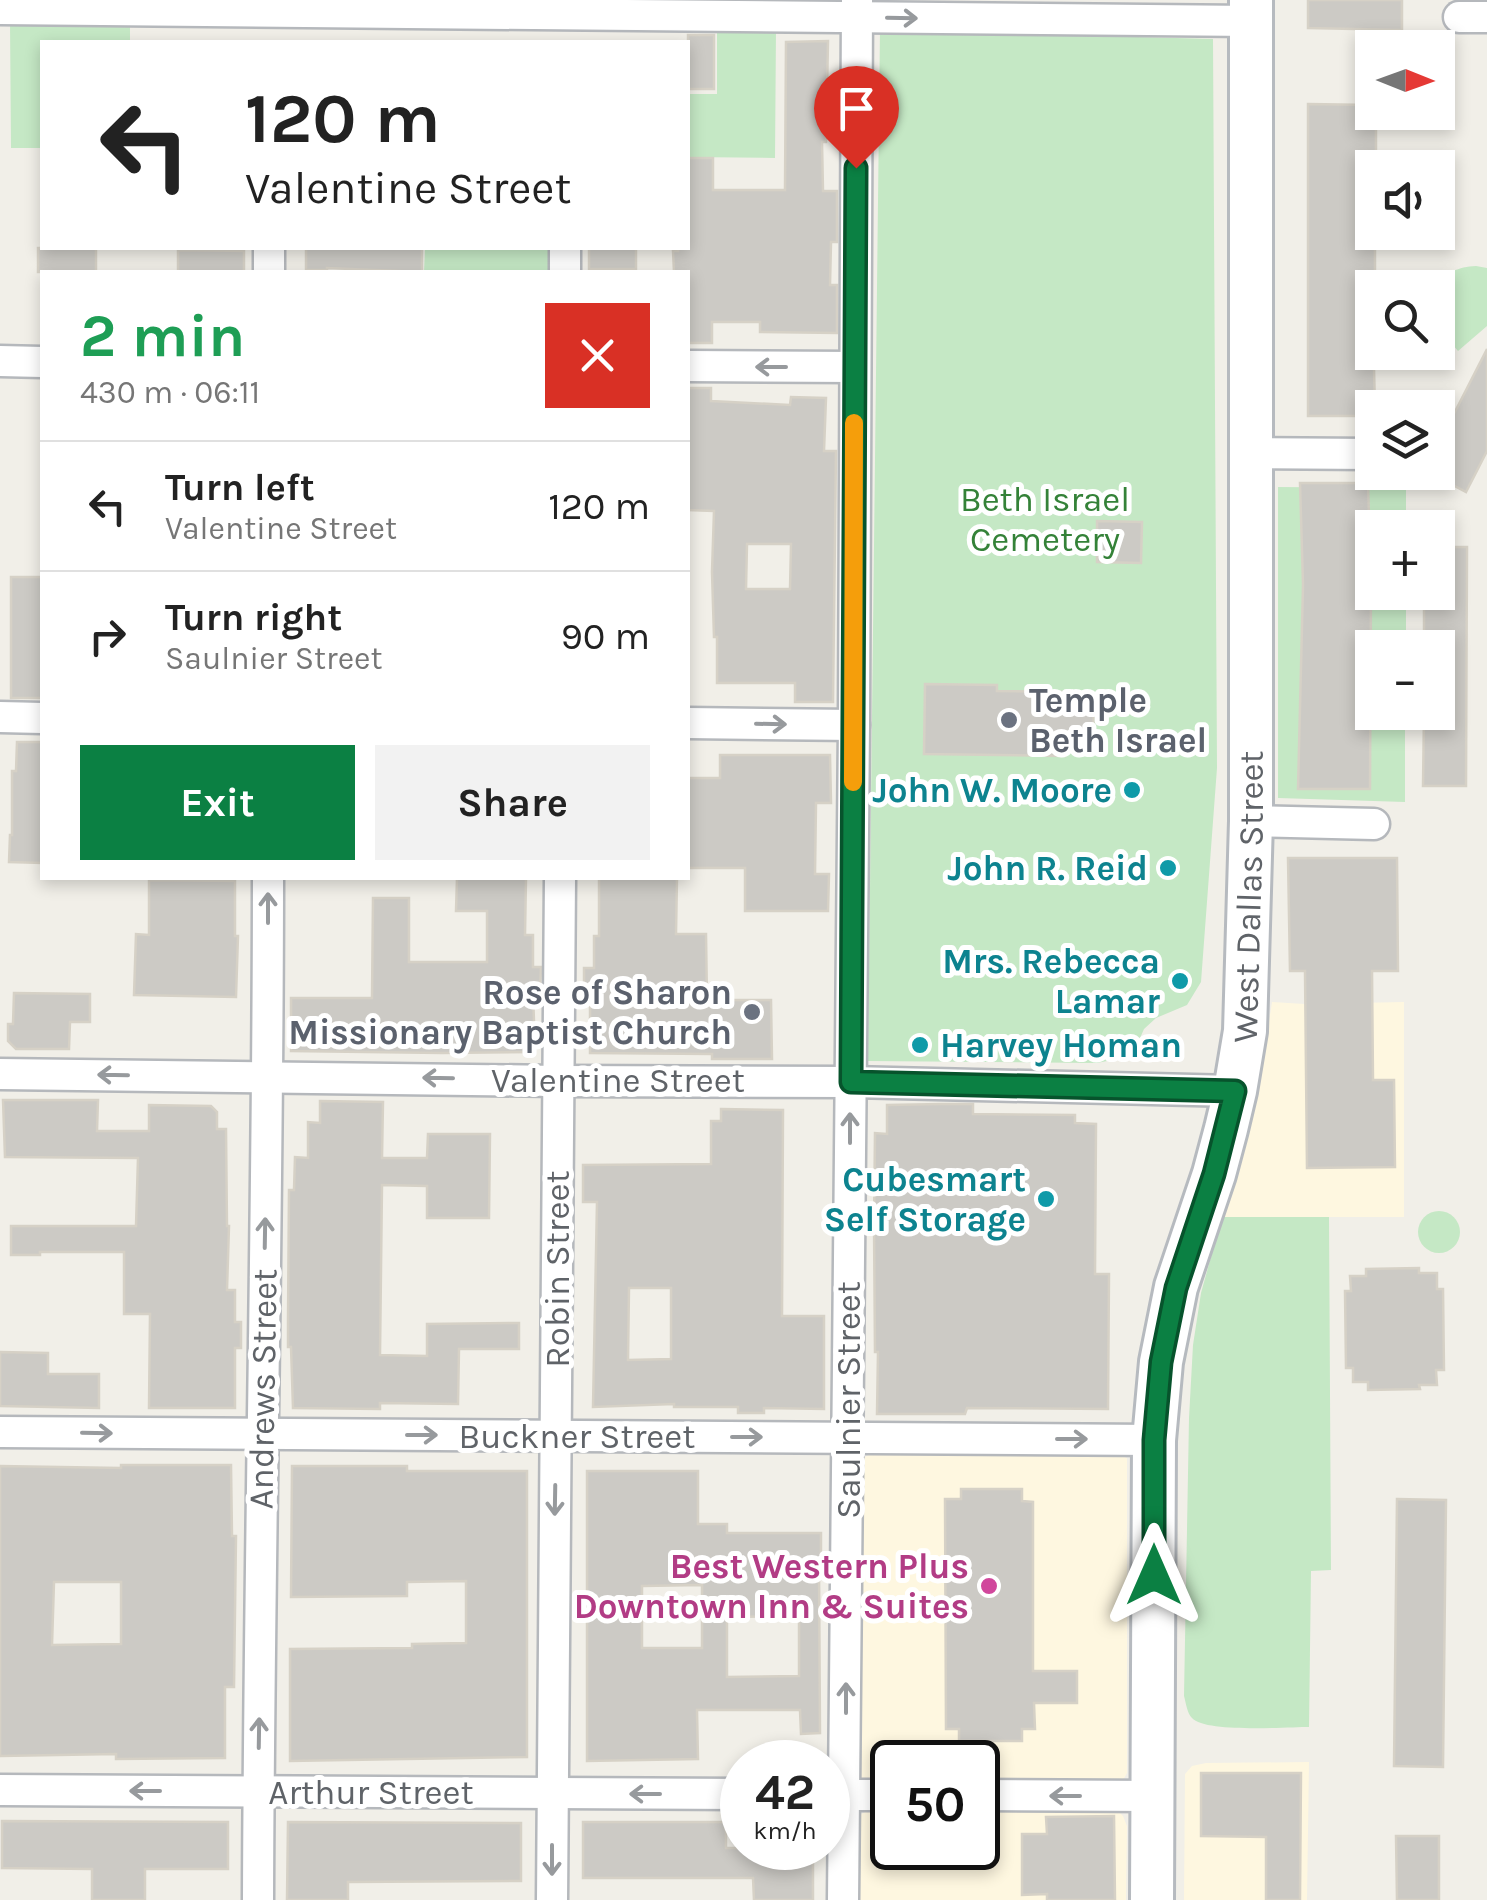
<!DOCTYPE html>
<html lang="en">
<head>
<meta charset="utf-8">
<style>
	body { margin:0; font-family:Karla,sans-serif; background:#f2f2f2; color:#222; height:100vh; display:flex; flex-direction:column; font-size:38px; white-space:nowrap }
	* { box-sizing:border-box; margin:0 }
	p { font-size:32px; color:#767676 }
	.icon { flex:none; width:55px; height:55px; fill:none; stroke:currentColor; stroke-width:2; stroke-linecap:round; stroke-linejoin:round }
	.map { position:relative; flex:1; overflow:hidden }
	.drawer { position:absolute; left:40px; top:270px; width:650px; height:610px; display:flex; flex-direction:column; background:#fff; border-radius:0px; box-shadow:0 5px 15px #0003 }
	.drawer>* { flex:none }
	.banner { position:absolute; left:40px; top:40px; width:650px; height:210px; border-radius:0px; box-shadow:0 5px 15px #0003; background:#fff; color:#222; overflow:hidden }
	.needle { width:65px; rotate:91deg }
	.controls { position:absolute; left:1355px; top:30px; display:grid; gap:20px }
	.controls a { display:grid; place-items:center; width:100px; height:100px; border-radius:0px; background:#fff; box-shadow:0 5px 15px #0003; font-size:50px }
	.speed { position:absolute; left:720px; top:1740px; display:flex; gap:20px; font-size:50px; font-weight:700; text-align:center }
	.speed>* { display:grid; place-content:center; width:130px; height:130px; border-radius:50%; background:#fff; box-shadow:0 5px 15px #0003; line-height:1 }
	.speed small { font-size:25px; font-weight:400 }
	.speed .limit { border:5px solid #111; border-radius:15px; background:#fff; color:#111 }
	.pin { position:absolute; display:grid; place-items:center; width:85px; height:85px; color:#fff; margin:-102px -42px; border-radius:50% 50% 50% 0; rotate:-45deg; box-shadow:0 0 10px #0007 }
	.pin .icon { rotate:45deg }
	.me { position:absolute; width:110px; margin:-55px; rotate:0deg; stroke-linejoin:round; filter:drop-shadow(0 0 8px #0008) }
	.turn { display:flex; align-items:center; gap:35px; height:210px; padding:0 40px; font-size:45px }
	.turn .icon { width:130px; height:130px; stroke-width:2.5 }
	.turn b { display:block; font-size:70px; line-height:85px }
	.round { display:grid; place-items:center; flex:none; width:105px; height:105px; border-radius:0px; background:#f2f2f2 }
	.headline { display:flex; align-items:center; justify-content:space-between; height:170px; padding:0 40px }
	h1 { font-size:60px; font-weight:700; line-height:75px; color:#1e9e55 }
	.primary-button { display:flex; gap:20px; margin-top:auto; padding:20px 40px }
	.primary-button a { flex:1; height:115px; border-radius:0px; background:#0b8043; color:#fff; font-size:40px; font-weight:700; line-height:115px; text-align:center }
	.primary-button a+a { background:#f2f2f2; color:#222 }
	ul { padding:0; list-style:none }
	li { display:flex; align-items:center; gap:30px; height:130px; padding:0 40px; border-top:2px solid #e0e0e0 }
	li div { flex:1 }
	li b { display:block; font-size:38px }
	li em { font-style:normal }
	.map>svg:first-child { display:block }
	.commercial { fill:#fef7e0 }
	.green { fill:#c5e8c5 }
	.building { fill:#cccac5; stroke:#d6d1c6; stroke-width:2.5; fill-rule:evenodd }
	.lines { fill:none; stroke-linecap:round; stroke-linejoin:round }
	.street-casing { stroke:#b5b8bc; stroke-width:35 }
	.secondary-casing { stroke:#b6babf; stroke-width:48 }
	.street { stroke:#fff; stroke-width:30 }
	.secondary { stroke:#fff; stroke-width:42 }
	.oneway { stroke:#979a9d }
	.route-casing { stroke:#07532c; stroke-width:25 }
	.route { stroke:#0b8043; stroke-width:18 }
	.slow { stroke:#f59e0b; stroke-width:18 }
	.worship-dot { fill:#6b7280; stroke:#fff; stroke-width:4 }
	.culture-dot { fill:#0f9aa8; stroke:#fff; stroke-width:4 }
	.hotel-dot { fill:#d1479c; stroke:#fff; stroke-width:4 }
	.labels { text-anchor:middle; dominant-baseline:central; stroke-width:10; stroke-linejoin:round; paint-order:stroke }
	.park-label { font-size:35px; fill:#348238; stroke:#fff }
	.worship-label { font-size:35px; font-weight:bold; fill:#5b616d; stroke:#fff; text-anchor:start }
	.culture-label { font-size:35px; font-weight:bold; fill:#0d838f; stroke:#fff; text-anchor:end }
	.street-label { font-size:35px; fill:#5f6368; stroke:#fff }
	.hotel-label { font-size:35px; font-weight:bold; fill:#b23c85; stroke:#fff; text-anchor:end }
</style>
</head>
<body>
<div class="map">
<svg width="1487" height="1900" viewBox="0 0 1487 1900">
	<rect width="100%" height="100%" fill="#f1efe8"/>
	<g class="commercial">
		<polygon points="1272,1002 1305,1004 1404,1002 1404,1217 1222,1217 1249,1130 1260,1080"/>
		<polygon points="875,1451 1120,1455 1127,1458 1127,1773 1122,1782 978,1785 978,1762 892,1762 892,1784 869,1784 860,1778 858,1761 861,1467 865,1457"/>
		<polygon points="1309,1762 1307,1900 1184,1900 1185,1774 1192,1766 1206,1763"/>
		<polygon points="1116,1809 1123,1816 1127,1826 1126,1900 854,1900 854,1823 860,1815 867,1811 892,1811 892,1848 978,1848 978,1811"/>
	</g>
	<g class="green">
		<polygon points="130,21 130,42 42,42 42,148 11,148 10,22"/>
		<polygon points="717,29 776,29 775,158 688,157 688,94 717,94"/>
		<polygon points="880,30 1213,39 1217,768 1201,982 1187,1005 1156,1018 1144,1029 1137,1045 1127,1057 1097,1063 868,1061"/>
		<polygon points="425,248 550,248 550,272 424,272"/>
		<path d="M1476 266 1487 268V326L1458 351 1438 327V288L1436 287C1446 272 1458 267 1476 266Z"/>
		<polygon points="1278,487 1406,488 1406,527 1372,528 1372,592 1406,593 1406,647 1372,648 1372,712 1405,713 1405,802 1278,798"/>
		<circle cx="1439" cy="1232" r="21"/>
		<path d="M1222 1217H1329L1331 1570 1311 1571 1309 1727C1286 1727 1205 1733 1192 1718 1187 1713 1186 1703 1184 1696L1189 1418 1193 1345 1201 1293Z"/>
	</g>
	<g class="building">
		<polygon points="1308,0 1402,0 1402,30 1308,28"/>
		<rect x="688" y="35" width="26" height="54"/>
		<polygon points="828,41 826,142 822,142 823,191 837,191 837,242 831,242 830,285 837,285 837,333 760,332 760,322 712,322 712,343 688,343 688,272 674,272 673,251 678,251 678,248 688,248 688,158 713,158 713,190 785,190 786,42"/>
		<polygon points="1308,104 1372,105 1372,112 1376,112 1376,168 1372,168 1372,232 1375,232 1375,288 1372,288 1375,408 1372,408 1372,416 1308,416"/>
		<rect x="38" y="248" width="58" height="24"/>
		<polygon points="306,248 422,248 422,272 327,268 327,270 306,270"/>
		<rect x="589" y="248" width="47" height="21"/>
		<polygon points="178,250 244,251 244,272 178,272"/>
		<polygon points="1487,349 1487,451 1466,492 1438,477 1438,445"/>
		<path d="M688 388H711V401L790 405 791 397 826 398 824 451H836L833 702H795V683H717V637H714L712 572 714 511 688 510ZM747 544H791L790 589H746Z"/>
		<polygon points="1300,483 1368,483 1371,586 1370,789 1298,789 1303,585"/>
		<polygon points="1097,521 1142,522 1141,563 1097,562"/>
		<polygon points="1438,547 1467,547 1466,786 1423,786 1424,712 1438,712 1438,648 1424,648 1424,592 1438,592"/>
		<rect x="11" y="577" width="31" height="121"/>
		<polygon points="925,684 997,685 997,691 1069,692 1069,700 1094,700 1093,740 1066,739 1065,756 924,754"/>
		<polygon points="17,742 42,742 42,863 9,862 10,835 12,835 12,771 16,771"/>
		<polygon points="720,755 830,755 831,803 816,803 815,874 829,874 828,911 745,911 745,868 688,868 688,778 720,778"/>
		<polygon points="1288,858 1397,858 1398,971 1372,971 1373,1080 1394,1080 1395,1167 1307,1168 1305,971 1290,971"/>
		<polygon points="457,878 526,878 525,935 533,935 533,967 541,967 540,992 533,992 535,1052 442,1053 291,1051 291,998 372,998 373,898 409,898 409,962 487,962 487,911 456,911"/>
		<polygon points="599,878 677,878 676,934 706,934 707,1000 771,1000 772,1059 712,1059 712,1054 590,1053 590,992 584,992 584,968 594,968 594,936 599,936"/>
		<polygon points="149,880 235,881 235,936 238,936 236,997 134,995 136,934 149,935"/>
		<polygon points="14,993 90,994 90,1022 70,1022 69,1049 16,1049 8,1041 8,1024 13,1024"/>
		<polygon points="3,1100 98,1100 97,1131 149,1131 149,1105 211,1106 217,1112 217,1129 226,1129 227,1226 229,1226 227,1290 235,1290 235,1322 241,1322 241,1348 235,1348 235,1408 149,1408 150,1314 124,1314 124,1252 40,1252 40,1255 11,1255 11,1226 136,1226 138,1158 5,1157"/>
		<polygon points="320,1101 383,1102 382,1158 427,1158 428,1134 490,1134 489,1218 427,1218 427,1186 382,1185 380,1355 427,1356 427,1324 519,1323 519,1349 459,1349 458,1404 380,1403 380,1409 293,1408 291,1347 288,1347 288,1321 289,1190 294,1190 295,1157 308,1158 308,1122 320,1123"/>
		<polygon points="942,1104 973,1104 973,1114 1075,1115 1075,1123 1096,1124 1095,1274 1109,1274 1108,1409 967,1408 965,1414 877,1414 878,1352 875,1352 874,1224 875,1133 887,1134 887,1105"/>
		<path d="M721 1109 783 1110 782 1316H824V1409L764 1408V1413H738V1407H674V1404L593 1407 597 1202H583V1165L711 1164V1121H721ZM629 1288H671V1359L628 1360Z"/>
		<polygon points="1419,1268 1419,1273 1437,1273 1437,1289 1443,1289 1444,1370 1436,1370 1437,1385 1419,1385 1420,1389 1368,1390 1368,1382 1353,1382 1353,1368 1346,1368 1345,1291 1351,1291 1350,1276 1366,1276 1366,1269"/>
		<polygon points="0,1352 48,1353 48,1374 99,1374 99,1408 0,1406"/>
		<path d="M121 1465H231L232 1536H236L234 1687H225V1758L116 1759V1754L0 1756V1466L121 1468ZM54 1582H121V1644L52 1645Z"/>
		<polygon points="292,1466 407,1466 407,1471 527,1471 527,1757 290,1761 290,1649 412,1648 412,1644 466,1643 466,1581 407,1582 407,1596 291,1597"/>
		<path d="M587 1471H698V1524H727V1533H821V1565H819L820 1733 801 1734 800 1710H697L698 1759 587 1761ZM702 1585V1648H642V1586ZM799 1616V1676L727 1677V1617Z"/>
		<polygon points="961,1489 1022,1489 1022,1501 1033,1502 1033,1671 1077,1671 1077,1703 1034,1703 1035,1729 1022,1729 1022,1741 959,1741 959,1729 946,1729 945,1499 961,1499"/>
		<polygon points="1397,1499 1446,1500 1443,1767 1394,1766"/>
		<polygon points="1201,1773 1301,1773 1300,1900 1266,1900 1266,1837 1201,1836"/>
		<polygon points="1114,1816 1115,1900 1047,1900 1047,1894 1022,1895 1022,1834 1047,1834 1046,1817"/>
		<polygon points="2,1821 228,1822 228,1869 145,1869 145,1900 92,1900 92,1869 2,1868"/>
		<polygon points="288,1822 521,1823 521,1881 348,1882 348,1900 287,1900"/>
		<polygon points="583,1822 726,1822 726,1848 813,1848 813,1900 754,1900 753,1878 583,1878"/>
		<polygon points="1396,1836 1439,1836 1439,1900 1397,1900"/>
	</g>
	<g class="lines">
		<defs>
			<g id="street">
				<polyline points="0,9 1253,21"/>
				<polyline points="1459,17 1487,17"/>
				<polyline points="269,272 269,248"/>
				<polyline points="565,272 565,248"/>
				<polyline points="0,361 42,362"/>
				<polyline points="688,366 855,367"/>
				<polyline points="1250,453 1372,454"/>
				<polyline points="0,717 42,718"/>
				<polyline points="688,723 854,725"/>
				<polyline points="1251,821 1374,824"/>
				<polyline points="0,1074 558,1081 851,1082 1235,1091"/>
				<polyline points="0,1432 1154,1440"/>
				<polyline points="0,1790 742,1794"/>
				<polyline points="828,1795 892,1795"/>
				<polyline points="978,1795 1153,1796"/>
				<path d="M258 1900C259 1559 268 1218 268 878"/>
				<polyline points="552,1900 560,878"/>
				<polyline points="843,1900 854,725 857,0"/>
			</g>
			<g id="secondary">
				<path id="s1" d="M1152 1900 1154 1440 1161 1362 1176 1287 1214 1174 1226 1129 1235 1091 1245 1031 1251 821V0"/>
			</g>
		</defs>
		<use href="#street" class="street-casing"/>
		<use href="#secondary" class="secondary-casing"/>
		<use href="#street" class="street"/>
		<use href="#secondary" class="secondary"/>
	</g>
	<defs><path id="oneway-shaft" d="M-6 0H5M1.5-3L5.5 0L1.5 3" fill="none" stroke-width="1.6" stroke-linecap="round" stroke-linejoin="round" transform="scale(2.5)"/></defs>
	<g class="oneway">
		<use href="#oneway-shaft" transform="translate(902 18) rotate(1)"/>
		<use href="#oneway-shaft" transform="translate(771 367) rotate(-180)"/>
		<use href="#oneway-shaft" transform="translate(771 724) rotate(1)"/>
		<use href="#oneway-shaft" transform="translate(268 908) rotate(-90)"/>
		<use href="#oneway-shaft" transform="translate(113 1075) rotate(-179)"/>
		<use href="#oneway-shaft" transform="translate(438 1078) rotate(-179)"/>
		<use href="#oneway-shaft" transform="translate(850 1128) rotate(-90)"/>
		<use href="#oneway-shaft" transform="translate(265 1233) rotate(-89)"/>
		<use href="#oneway-shaft" transform="translate(97 1433) rotate(1)"/>
		<use href="#oneway-shaft" transform="translate(422 1435)"/>
		<use href="#oneway-shaft" transform="translate(747 1437)"/>
		<use href="#oneway-shaft" transform="translate(1072 1439)"/>
		<use href="#oneway-shaft" transform="translate(555 1500) rotate(91)"/>
		<use href="#oneway-shaft" transform="translate(846 1698) rotate(-90)"/>
		<use href="#oneway-shaft" transform="translate(259 1733) rotate(-89)"/>
		<use href="#oneway-shaft" transform="translate(145 1791) rotate(-180)"/>
		<use href="#oneway-shaft" transform="translate(645 1794) rotate(-180)"/>
		<use href="#oneway-shaft" transform="translate(1065 1796) rotate(-180)"/>
		<use href="#oneway-shaft" transform="translate(552 1860) rotate(90)"/>
	</g>
	<g class="lines">
		<defs>
			<polyline id="route" points="856,168 851,1082 1235,1091 1214,1174 1176,1288 1161,1362 1154,1440 1154,1575"/>
		</defs>
		<use href="#route" class="route-casing"/>
		<use href="#route" class="route"/>
		<polyline class="slow" points="853,782 854,423"/>
	</g>
	<g class="worship-dot">
		<circle cx="1009" cy="720" r="10"/>
		<circle cx="752" cy="1012" r="10"/>
	</g>
	<g class="culture-dot">
		<circle cx="1132" cy="790" r="10"/>
		<circle cx="1168" cy="868" r="10"/>
		<circle cx="1180" cy="981" r="10"/>
		<circle cx="920" cy="1045" r="10"/>
		<circle cx="1046" cy="1199" r="10"/>
	</g>
	<circle class="hotel-dot" cx="989" cy="1586" r="10"/>
	<g class="labels">
		<g class="park-label">
			<text x="1045" y="499">Beth Israel<tspan x="1045" dy="40">Cemetery</tspan></text>
		</g>
		<g class="worship-label">
			<text x="1029" y="700">Temple<tspan x="1029" dy="40">Beth Israel</tspan></text>
			<text x="732" y="992" text-anchor="end">Rose of Sharon<tspan x="732" dy="40">Missionary Baptist Church</tspan></text>
		</g>
		<g class="culture-label">
			<text x="1112" y="790">John W. Moore</text>
			<text x="1148" y="868">John R. Reid</text>
			<text x="1160" y="961">Mrs. Rebecca<tspan x="1160" dy="40">Lamar</tspan></text>
			<text x="940" y="1045" text-anchor="start">Harvey Homan</text>
			<text x="1026" y="1179">Cubesmart<tspan x="1026" dy="40">Self Storage</tspan></text>
		</g>
		<g class="street-label">
			<text stroke="none"><textPath href="#s1" startOffset="1015">West Dallas Street</textPath></text>
			<text x="618" y="1080">Valentine Street</text>
			<text transform="translate(557 1269) rotate(-90)">Robin Street</text>
			<text transform="translate(263 1389) rotate(-89)">Andrews Street</text>
			<text transform="translate(848 1400) rotate(-90)">Saulnier Street</text>
			<text x="577" y="1436">Buckner Street</text>
			<text x="371" y="1792">Arthur Street</text>
		</g>
		<g class="hotel-label">
			<text x="969" y="1566">Best Western Plus<tspan x="969" dy="40">Downtown Inn &amp; Suites</tspan></text>
		</g>
	</g>
</svg>
<div class="controls">
<a><svg class="needle" viewBox="-14 -14 28 28"><path d="M0-13l5 13h-10z" fill="#e53935"/><path d="M0 13l5-13h-10z" fill="#767676"/></svg></a>
<a><svg class="icon" aria-label="sound" viewBox="0 0 24 24"><path d="M4 9h4l5-4v14l-5-4H4zM17 9q2 3 0 6"/></svg></a>
<a><svg class="icon" aria-label="search" viewBox="0 0 24 24"><circle cx="10" cy="10" r="6"/><path d="M15 15l6 6"/></svg></a>
<a><svg class="icon" aria-label="layers" viewBox="0 0 24 24"><path d="M12 4l9 5-9 5-9-5zM3 14l9 5 9-5"/></svg></a>
<a>+</a>
<a>−</a>
</div>
<div class="speed"><div>42<small>km/h</small></div><div class="limit">50</div></div>
<div class="pin" style="left:856px;top:168px;background:#d93025"><svg class="icon" aria-label="arrive" viewBox="0 0 24 24"><path d="M6 21V4h12l-3 4 3 4H6"/></svg></div>
<svg class="me" style="left:1154px;top:1575px" viewBox="-20 -20 40 40"><path d="M0-17L14 15 0 8-14 15z" fill="#0b8043" stroke="#fff" stroke-width="4"/></svg>
<div class="banner">
<div class="turn"><svg class="icon" aria-label="left" viewBox="0 0 24 24"><path d="M17 20v-9H6M10 6l-5 5 5 5"/></svg><div><b>120 m</b>Valentine Street</div></div>
</div>
<section class="drawer">
<div class="headline"><div><h1>2 min</h1><p>430 m · 06:11</p></div><a class="round" style="background:#d93025;color:#fff"><svg class="icon" aria-label="close" viewBox="0 0 24 24"><path d="M6 6l12 12M18 6L6 18"/></svg></a></div>
<ul>
<li><svg class="icon" aria-label="left" viewBox="0 0 24 24"><path d="M17 20v-9H6M10 6l-5 5 5 5"/></svg><div><b>Turn left</b><p>Valentine Street</p></div><em>120 m</em></li>
<li><svg class="icon" aria-label="right" viewBox="0 0 24 24"><path d="M7 20v-9h11M14 6l5 5-5 5"/></svg><div><b>Turn right</b><p>Saulnier Street</p></div><em>90 m</em></li>
</ul>
<div class="primary-button"><a>Exit</a><a>Share</a></div>
</section>
</div>
</body>
</html>
